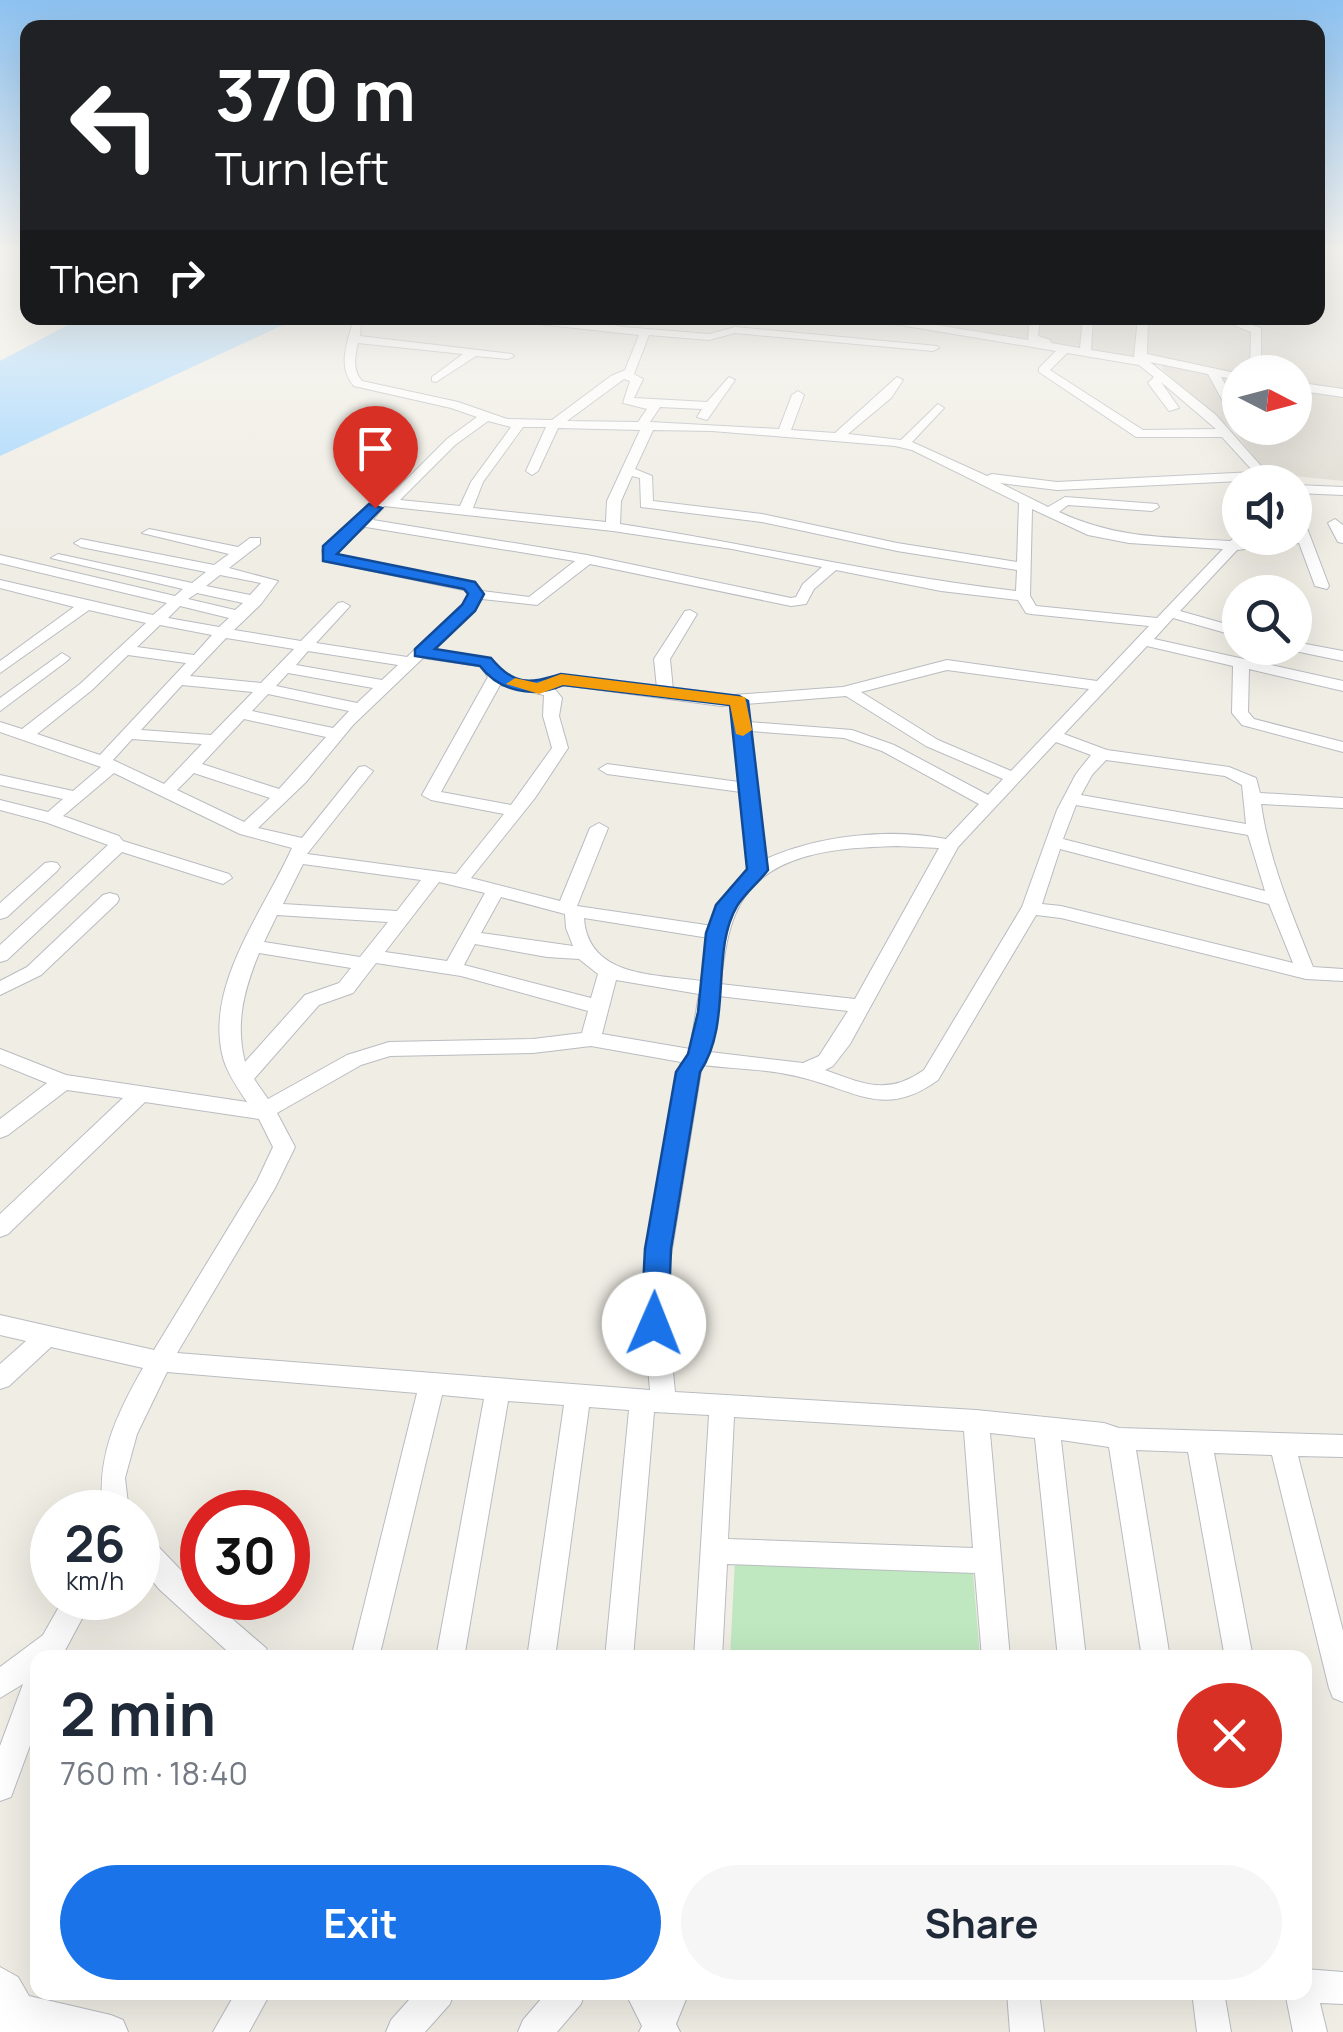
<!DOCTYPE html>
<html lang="en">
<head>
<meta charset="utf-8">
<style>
	body { margin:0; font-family:Manrope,sans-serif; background:#f6f6f7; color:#1f2937; height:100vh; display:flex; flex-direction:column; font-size:38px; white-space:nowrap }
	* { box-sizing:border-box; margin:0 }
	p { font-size:32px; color:#747a83 }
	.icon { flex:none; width:55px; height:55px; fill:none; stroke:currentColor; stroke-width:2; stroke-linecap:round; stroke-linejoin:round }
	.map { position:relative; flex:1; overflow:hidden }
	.side { position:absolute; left:30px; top:1650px; width:1282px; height:350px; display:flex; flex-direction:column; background:#fff; border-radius:20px; box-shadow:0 10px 40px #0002 }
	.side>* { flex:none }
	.guide { position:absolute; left:20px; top:20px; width:1305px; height:305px; border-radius:20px; box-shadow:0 10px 40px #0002; background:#202124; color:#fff; overflow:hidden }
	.needle { width:65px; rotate:96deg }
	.controls { position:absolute; left:1222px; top:355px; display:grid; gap:20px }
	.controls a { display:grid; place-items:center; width:90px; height:90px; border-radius:50%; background:#fff; box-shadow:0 10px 40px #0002; font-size:50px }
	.speed { position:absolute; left:30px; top:1490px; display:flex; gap:20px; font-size:50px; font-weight:700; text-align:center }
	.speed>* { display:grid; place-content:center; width:130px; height:130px; border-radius:50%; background:#fff; box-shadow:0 10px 40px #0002; line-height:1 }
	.speed small { font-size:25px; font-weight:400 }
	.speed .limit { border:15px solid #d22; background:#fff; color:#111 }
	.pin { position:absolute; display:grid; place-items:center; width:85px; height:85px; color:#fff; margin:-102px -42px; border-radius:50% 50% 50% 0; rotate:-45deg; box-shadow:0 0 10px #0007 }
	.pin .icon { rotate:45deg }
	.me { position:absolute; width:110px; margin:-55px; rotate:1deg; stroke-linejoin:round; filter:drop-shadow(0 0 8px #0008) }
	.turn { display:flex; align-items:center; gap:35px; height:210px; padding:0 30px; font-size:45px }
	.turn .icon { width:130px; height:130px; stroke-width:2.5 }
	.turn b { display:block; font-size:70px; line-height:85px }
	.then { display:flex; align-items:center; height:95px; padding:0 30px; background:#0003; gap:20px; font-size:38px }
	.round { display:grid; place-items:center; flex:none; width:105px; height:105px; border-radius:52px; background:#f6f6f7 }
	.summary { display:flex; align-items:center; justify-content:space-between; height:170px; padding:0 30px }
	h1 { font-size:60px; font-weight:700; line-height:75px }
	.cta { display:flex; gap:20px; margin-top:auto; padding:20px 30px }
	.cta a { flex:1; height:115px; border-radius:60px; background:#1a73e8; color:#fff; font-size:40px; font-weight:700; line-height:115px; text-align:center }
	.cta a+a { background:#f6f6f7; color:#1f2937 }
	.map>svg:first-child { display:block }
	.education { fill:#dfdcd2; fill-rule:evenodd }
	.green { fill:#bfe8c0 }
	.water { fill:#a4d7ff }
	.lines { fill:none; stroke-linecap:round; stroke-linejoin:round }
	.minor-casing { stroke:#b9bcc1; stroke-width:2 }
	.minor { fill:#fff; fill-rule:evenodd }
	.route { fill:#1a73e8; stroke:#114b97; stroke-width:2.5 }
	.slow { fill:#f59e0b }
</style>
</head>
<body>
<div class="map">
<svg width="1343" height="2032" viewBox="0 0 1343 2032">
	<rect width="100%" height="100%" fill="#efede4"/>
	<path class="education" d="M1318 248H1343V481L1266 473 1233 429 1200 406 1163 370 1161 361 902 318H1318ZM1240 372H1295V428H1240Z"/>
	<polygon class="green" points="735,1558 973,1573 980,1657 730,1658"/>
	<polygon class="water" points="81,318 298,318 0,456 0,361"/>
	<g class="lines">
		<defs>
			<g id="minor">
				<path d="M526 318 604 323V318H614V325L623 327 709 334 735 327 937 346 939 348 933 351 735 333 709 340 649 335 634 374 643 379 634 398 707 402 729 377 735 380 707 420 697 417 702 409 660 407 650 422 779 429 792 395 798 391 804 395 791 430 835 433 897 377 903 380 891 398 848 434 901 440 938 404 944 408 912 442 987 476 992 474 1057 482 1254 472 1222 437H1136L1039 372V368L1056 351 876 321 871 318H893L1028 340 1030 318H1040L1038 336 1050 340 1051 343 1080 348 1083 318H1093L1091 350 1134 357 1138 318H1148L1147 354 1240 374V380L1221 377 1240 410V419L1237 420 1231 416 1208 374 1150 362 1216 415 1275 482 1260 480 1057 490 1000 483 1048 507 1065 497 1157 504 1159 507 1152 511 1068 505 1059 512C1116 539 1168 537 1230 541L1240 534V538H1248L1246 541 1295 538V511L1302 515 1329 586 1327 589 1315 586 1299 543 1237 550 1180 611 1240 628V637L1173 618 1154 639 1343 681V691L1249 669 1248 712 1254 719 1343 742V752L1242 725 1232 713 1233 666 1147 646 1064 734 1107 750 1229 767 1256 778 1260 793 1343 798V808L1261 804C1269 861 1292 914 1313 967L1343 969V981L1306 979 1061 918 1036 915 938 1080C886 1118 858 1092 804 1078 772 1069 735 1069 702 1065L665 1292 675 1392 976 1410 1104 1423 1119 1428 1343 1435V1457L1298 1456 1343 1631V1702L1333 1698 1329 1688 1272 1455 1214 1453 1253 1658H1225L1188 1452 1136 1450 1170 1658H1142L1109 1447 1061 1440 1086 1658H1058L1035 1438 990 1433 1010 1658H982L975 1573 727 1564 722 1658H694L709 1415 654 1412 633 1658H605L629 1410 589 1407 555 1658H527L564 1405 508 1401 464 1658H436L484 1399 442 1395 379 1658H351L417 1393 167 1372 137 1434 125 1478 129 1512H103C96 1458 116 1415 143 1368L51 1347 9 1386 0 1389V1364L26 1341 0 1335V1315L154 1350 257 1181 273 1147 259 1119 145 1102 8 1234 0 1237V1214L123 1098 67 1090 8 1135 0 1138V1119L47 1083 0 1064V1049L66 1075 247 1102C239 1090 229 1076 224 1061 202 988 264 911 292 848L240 834 114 773 63 816 119 836 123 841 229 874 232 878 223 884 122 852 7 960 0 962V945L108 845 45 822 0 810V800L48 812 63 799 0 785V775L73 791 101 767 0 732V722L22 729 80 684 146 623 89 610 0 673V661L74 607 0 588V580L153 615 167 603 0 563V555L175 596 183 589 51 558 58 554 192 583 206 572 81 547 74 543 81 539 214 565 229 554 142 533 149 529 238 547 250 538H260V544L229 568 278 581 261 604 234 630 301 641 338 603 343 602 350 606 316 643 407 657 468 599V591L324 561 322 550 374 500 393 493 447 439 477 417 451 408 354 386C338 367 346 347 352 325L361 323 360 336 512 354 514 356 508 359 476 356 436 382 432 381V377L463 354 358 343C355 356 352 370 362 381L458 402 507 419 552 420 611 376 625 370 639 335 529 323 524 320ZM1067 353 1139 365 1154 377 1148 383 1169 411 1179 408 1161 382 1216 429 1143 430 1050 370ZM624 379 630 381 623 403 647 409 638 422 567 421ZM488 421 511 427 471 482 460 506 400 500 455 445ZM523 427H546L526 471 532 475 538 471 558 428 640 430 607 501 606 522 473 508 483 482ZM653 430 712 431 895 446 912 450 1019 503 1017 562 897 543 762 514 653 501 652 476 635 469ZM632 476 640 478 641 507 762 522 897 551 1017 570 1016 591C883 576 752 544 620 524L621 501ZM384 506 613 531 732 549 822 567 803 584 796 597 791 598 587 555 373 520ZM1032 509 1088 535 1129 543 1223 549 1157 618 1036 606 1030 596ZM365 527H366L575 561 529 597 482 591 469 581 336 555V551ZM590 564 791 606 806 604 814 589 836 570 941 591 1018 600 1026 613 1031 614 1149 626 1097 681 947 660 843 687 721 696 673 690 670 659 697 614 690 610 685 611 654 659 657 688 561 675 537 684 504 677 490 659 431 650 482 599 537 605ZM220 575 261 583 250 595 206 586ZM197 593 243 603 235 610 188 599ZM180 606 229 618 219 627 168 618ZM160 625 212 635 194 655 137 647ZM226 638 294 649 261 683 190 676ZM308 651 398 665 382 680 296 665ZM128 655 186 663 100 755 37 734 92 690ZM423 658 480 666 488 677 422 795 431 800 504 814 456 874 307 854 373 771 365 766 359 767 302 838 258 828 306 782 353 725ZM947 670 1089 689 1011 771 938 740 861 692ZM288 673 373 688 357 703 276 686ZM182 685 253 692 211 735 141 730ZM500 685 544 695 543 716 552 748 511 805 441 792ZM563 685 721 706 846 696 926 746 1003 779 988 795 894 745 852 730 749 722 748 713 740 708 732 713 739 782 607 764 599 769 607 774 741 792 749 870 730 888 713 926 577 906 608 828 599 823 590 828 560 901 471 878 535 798 568 748 559 716 562 698 554 688ZM268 694 349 711 333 728 252 711ZM244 719 326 737 279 789 202 764ZM750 731 844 738 882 751 979 804 946 839C889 828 819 835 766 859ZM132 739 202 744 164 784 113 760ZM1056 742 1091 755 1076 774 1057 810 1022 907 924 1070C887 1096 864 1084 825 1070L833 1066 850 1044 958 847ZM1106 760 1225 776 1242 785 1246 824 1081 795 1092 775ZM194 773 270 798 244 822 177 790ZM1076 805 1248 835 1265 891 1063 839ZM897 846 939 848 855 999 720 984C724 961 726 936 735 915 760 851 838 848 897 846ZM1060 849 1269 904 1293 963 1061 906 1042 904ZM303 864 421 880 397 911 283 904ZM439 882 485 893 447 961 385 952ZM501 897 565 914 566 928 573 946 481 933ZM277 915 388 922 360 957 264 942ZM584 918 709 938 701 981C656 974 588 978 584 918ZM475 944 547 957 579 959 598 974 591 998 464 965ZM259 953 351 968 339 983 305 995 245 1062C235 1023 244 990 259 953ZM376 963 461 976 588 1011 582 1033 533 1039 389 1042 347 1055 268 1099 254 1079 319 1005 353 993ZM616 980 699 994 690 1049 602 1034ZM719 996 848 1011 819 1056 803 1063 710 1052ZM591 1046 681 1062 641 1292 650 1390 177 1353 275 1188 295 1147 277 1113 361 1065 390 1056 533 1053ZM734 1417 964 1431 973 1548 728 1539Z"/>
				<polygon points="1217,318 1231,318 1261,328 1261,372 1250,372 1251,332"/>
				<polygon points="1295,382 1343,389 1343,397 1295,390"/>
				<polygon points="1295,485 1343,487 1343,495 1295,493"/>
				<polygon points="1335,519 1343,525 1343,543 1338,542 1328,523"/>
				<polygon points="1295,642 1343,651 1343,661 1290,650 1288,648 1295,648"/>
				<polygon points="62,653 70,658 67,661 0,711 0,698"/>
				<polygon points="51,862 57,863 60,867 57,871 7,917 0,919 0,903 45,863"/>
				<polygon points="110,893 117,895 119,899 117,903 41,975 0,995 0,981 27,967 103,895"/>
				<polygon points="138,1533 148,1536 202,1592 202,1598 208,1598 266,1648 270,1658 235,1658 160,1590 138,1564"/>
				<polygon points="64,1598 93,1598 61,1658 38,1658 38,1724 11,1797 0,1801 0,1746 23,1684 0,1698 0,1667 43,1635"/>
				<polygon points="0,1967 18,1977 29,1996 111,2015 123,2020 128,2032 0,2032"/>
				<polygon points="1305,1969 1343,1972 1343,2004 1320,2003 1327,2032 1293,2032 1285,1992 1305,1992"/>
				<polygon points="236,1992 271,1992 249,2032 213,2032"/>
				<polygon points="416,1992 454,1992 450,2004 425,2032 386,2032 391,2020"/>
				<polygon points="547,1992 585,1992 581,2004 557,2032 518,2032 523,2020"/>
				<polygon points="625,1992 689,1992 676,2024 680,2032 639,2032 642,2026"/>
				<polygon points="1007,1992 1039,1992 1044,2032 1010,2032"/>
				<polygon points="1192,1992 1224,1992 1231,2032 1197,2032"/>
			</g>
		</defs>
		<use href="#minor" class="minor-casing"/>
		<use href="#minor" class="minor"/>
	</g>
	<linearGradient id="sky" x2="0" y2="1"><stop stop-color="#8dc2f1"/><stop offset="0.47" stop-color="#f8f7f3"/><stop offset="1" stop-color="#f8f7f3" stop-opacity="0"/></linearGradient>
	<rect width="1343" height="532" fill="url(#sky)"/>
	<path class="route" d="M369 504 382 508 337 554 475 582 484 594 475 611 435 649 491 658C514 686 529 684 561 674L739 696 748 701 768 870C759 882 745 893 737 906 710 952 733 1022 700 1072L671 1249 668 1324 664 1332 654 1336 645 1332 641 1324 645 1249 676 1072 688 1054 698 1012 706 933 716 905 747 869 730 705 563 685C533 698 500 692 480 666L415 656V649L462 605 468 594 464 589 323 561V546Z"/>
	<polygon class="slow" points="561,674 745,697 752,730 743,736 736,734 730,705 563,685 539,694 506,684 515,678 537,683"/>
</svg>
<div class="controls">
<a><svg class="needle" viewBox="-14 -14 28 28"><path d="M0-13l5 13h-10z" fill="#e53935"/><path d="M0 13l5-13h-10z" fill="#747a83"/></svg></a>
<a><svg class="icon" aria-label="sound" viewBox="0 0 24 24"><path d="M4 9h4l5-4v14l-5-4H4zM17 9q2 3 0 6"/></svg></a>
<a><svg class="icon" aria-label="search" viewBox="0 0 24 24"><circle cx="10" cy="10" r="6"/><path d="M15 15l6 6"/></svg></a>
</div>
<div class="speed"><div>26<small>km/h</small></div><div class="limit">30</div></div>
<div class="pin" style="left:375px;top:508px;background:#d93025"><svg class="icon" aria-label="arrive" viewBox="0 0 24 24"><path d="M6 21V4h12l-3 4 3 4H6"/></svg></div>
<svg class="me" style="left:654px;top:1324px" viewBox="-20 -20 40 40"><circle r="19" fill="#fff"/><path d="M0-13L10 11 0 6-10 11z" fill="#1a73e8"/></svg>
<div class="guide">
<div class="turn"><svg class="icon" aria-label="left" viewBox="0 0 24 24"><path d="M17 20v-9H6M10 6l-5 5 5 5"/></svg><div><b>370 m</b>Turn left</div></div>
<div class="then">Then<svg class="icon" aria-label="right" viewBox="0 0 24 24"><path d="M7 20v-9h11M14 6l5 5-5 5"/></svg></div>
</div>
<section class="side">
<div class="summary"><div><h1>2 min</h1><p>760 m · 18:40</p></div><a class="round" style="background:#d93025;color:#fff"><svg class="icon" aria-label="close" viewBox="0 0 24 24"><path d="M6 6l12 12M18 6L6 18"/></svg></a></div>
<div class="cta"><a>Exit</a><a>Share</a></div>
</section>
</div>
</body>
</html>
